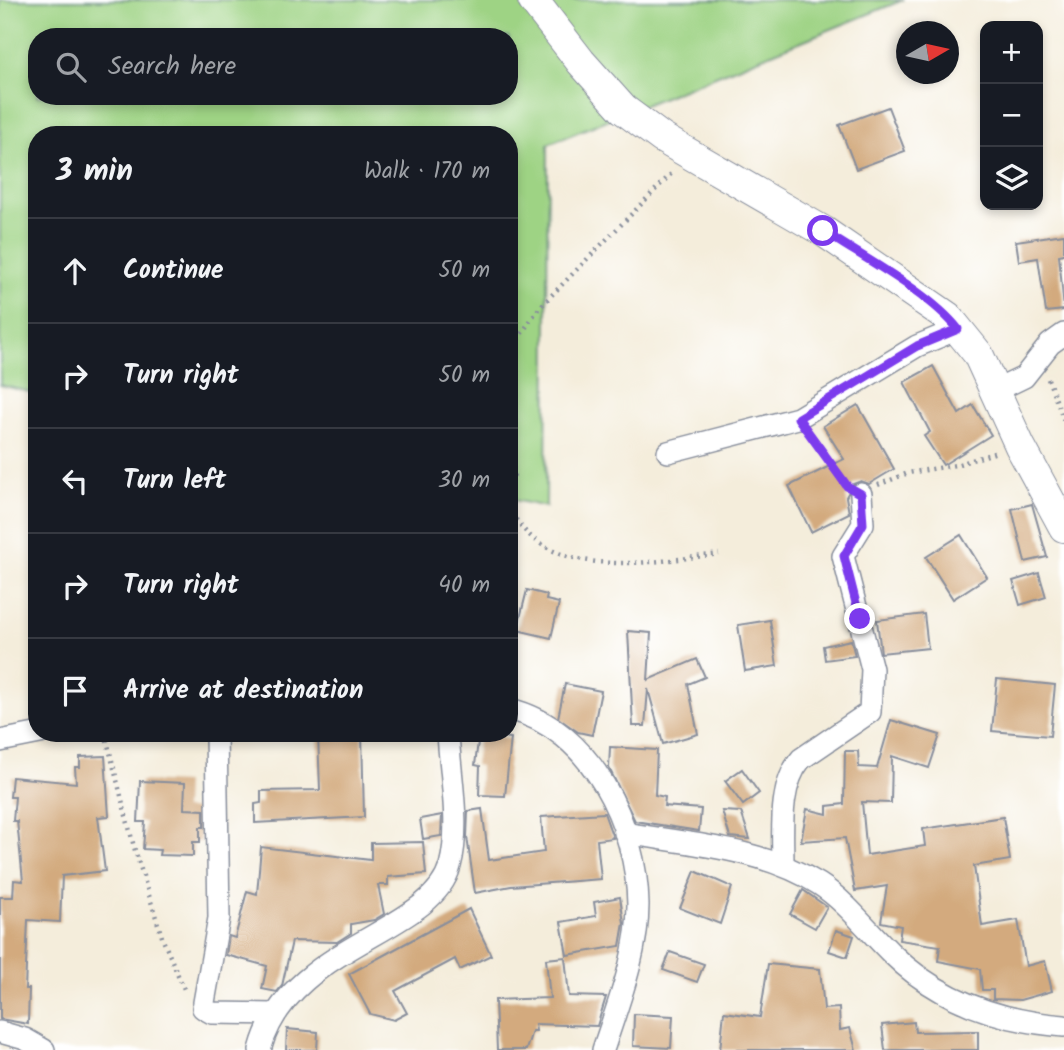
<!DOCTYPE html>
<meta charset="utf-8">
<style>
body{margin:0;font-family:Kalam,sans-serif;background:#20242c;color:#f1f3f6}
.controls{position:absolute;right:21px;top:21px;display:grid;overflow:hidden;border-radius:14px;box-shadow:0 4px 10px #0003}
.controls button{width:63px;height:63px;display:grid;place-items:center;padding:0;border:0;border-bottom:2px solid #363941;background:#171b24;color:#f1f3f6;font:35px sans-serif}
.compass{position:absolute;left:896px;top:21px;width:63px;height:63px;border-radius:50%;background:#171b24;box-shadow:0 4px 10px #0003;rotate:81deg}
.stop{position:absolute;width:21px;height:21px;margin:-16px;border:5px solid #7c3aed;border-radius:50%;background:#fff}
.stop.end{background:#7c3aed;border-color:#fff;box-shadow:0 2px 7px #0008}
.list{margin:0;padding:0;list-style:none}
h2{display:flex;justify-content:space-between;align-items:center;height:91px;margin:0;padding:0 28px;font-size:30px}
h2 small{font-size:23px;font-weight:400;color:#9ea1a6}
.list li{display:grid;grid-template-columns:46px 1fr auto;gap:21px;align-items:center;box-sizing:border-box;height:105px;padding:0 28px;border-top:2px solid #363941}
.list b{display:block;font-size:26px;white-space:nowrap}
.list em{font-size:23px;font-style:normal;color:#9ea1a6}
.icon{flex:none;width:38px;height:38px;fill:none;stroke:currentColor;stroke-width:2;stroke-linecap:round;stroke-linejoin:round}
.map{position:relative;flex:none;width:1064px;height:1050px;overflow:hidden}
.search{position:absolute;background:#171b24;box-shadow:0 4px 10px #0003;left:28px;top:28px;width:490px;height:77px;display:flex;align-items:center;gap:18px;box-sizing:border-box;padding:0 24px;border-radius:28px;color:#9ea1a6;font-size:26px}
.panel{position:absolute;background:#171b24;box-shadow:0 4px 10px #0003;left:28px;top:126px;width:490px;height:616px;border-radius:28px}
.map>svg:first-child{display:block}
.green{fill:#9ed384;stroke:#5c8171;stroke-width:2;fill-rule:evenodd}
.building{fill:#d3aa7e}
.lines{fill:none;stroke-linecap:round;stroke-linejoin:round}
.minor-casing{stroke:#888e9c;stroke-width:24}
.secondary-casing{stroke:#888e9c;stroke-width:32}
.path{stroke:#888e9c;stroke-width:4.5;stroke-dasharray:2 5;stroke-linecap:butt}
.minor{stroke:#fff;stroke-width:21}
.secondary{stroke:#fff;stroke-width:30}
.route{stroke:#7c3aed;stroke-width:9}
</style>
<div class="map">
<svg width="1064" height="1050" viewBox="0 0 1064 1050">
<rect width="100%" height="100%" fill="#fff"/>
<filter id="ink" filterUnits="userSpaceOnUse"><feTurbulence type="fractalNoise" baseFrequency=".0143" numOctaves="2"/><feDisplacementMap in="SourceGraphic" scale="14" xChannelSelector="R" yChannelSelector="G"/><feConvolveMatrix kernelMatrix="1 2 1 2 8 2 1 2 1" color-interpolation-filters="sRGB"/></filter>
<filter id="wash" filterUnits="userSpaceOnUse"><feTurbulence type="fractalNoise" baseFrequency=".00686" numOctaves="4" result="noise"/><feDisplacementMap in="SourceGraphic" scale="28" xChannelSelector="R" yChannelSelector="G"/><feGaussianBlur stdDeviation="1.57" result="paint"/><feColorMatrix in="noise" values="0 0 0 0 0 0 0 0 0 0 0 0 0 0 0 0 0 1.4 0 .05"/><feComposite in="paint" operator="in"/></filter>
<g filter="url(#wash)">
<rect width="100%" height="100%" fill="#f4eddb"/>
<path class="green" d="M0,0H903L548,144L546,507L509,499V135H37V394L0,385ZM37,37H509V96H37Z"/>
<g id="blocks">
<g class="building">
<path d="M888,107L905,151L856,169L839,125Z"/>
<path d="M1064,234V254L1059,255L1064,310L1046,312L1038,258L1019,261L1016,241Z"/>
<path d="M933,366L959,414L973,405L991,435L943,465L924,436L930,432L904,382Z"/>
<path d="M858,405L894,469L869,484L861,481L853,484L846,497L849,513L811,532L789,486L844,459L823,426Z"/>
<path d="M1032,504L1047,557L1025,562L1012,509Z"/>
<path d="M961,535L987,577L953,599L926,557Z"/>
<path d="M1039,573L1046,597L1020,605L1013,581Z"/>
<path d="M527,590L547,595L546,600L559,603L551,638L517,630Z"/>
<path d="M924,614L928,648L881,653L877,620Z"/>
<path d="M770,620L777,666L745,671L738,625Z"/>
<path d="M628,631L651,633L648,680L697,659L705,677L688,684L698,734L663,744L648,689L645,726H633Z"/>
<path d="M851,640L855,656L825,660L823,646Z"/>
<path d="M997,679L1055,685L1050,736L992,731Z"/>
<path d="M565,684L601,691L592,735L578,732L558,718Z"/>
<path d="M891,720L940,735L929,768L892,756L891,803L862,802L867,855L925,846L923,829L1003,817L1010,860L974,866L982,926L1018,920L1026,966L1045,961L1052,991L1020,1000L993,999V990H982L980,969L938,961L940,946L899,940L901,926L881,922L887,886L855,891L845,838L801,841L807,809L827,814V806L844,804L845,751H858L859,767L877,768Z"/>
<path d="M318,733H362L364,817L255,823V804L261,803V791L320,790Z"/>
<path d="M479,734L511,738L505,796L479,795L480,766L475,765Z"/>
<path d="M610,747L657,750L655,795L665,797L664,806L701,809L699,831L635,821L609,768Z"/>
<path d="M105,756L109,816L98,817L105,871L62,876L60,922L28,920L25,989H29L28,1024L0,1019V897H13L14,880L23,881L17,821H13L15,797H10L12,777L76,783L75,767H80V757Z"/>
<path d="M742,769L759,793L743,805L725,781Z"/>
<path d="M140,781L185,783L184,809L204,810V827H200V842H193V856L159,855L160,850L143,849L145,822H138Z"/>
<path d="M482,809L489,860L544,852L541,817L604,813L613,838L597,840L601,879L511,886L475,893L467,837L468,811Z"/>
<path d="M722,811L741,812L750,839L730,837Z"/>
<path d="M442,815L441,836L423,839L420,819Z"/>
<path d="M423,842L426,874L388,877V885H378L384,914L374,920L351,924V933L337,942L292,941L282,986L277,992L262,989L267,966L226,955L229,936L235,938L247,891L257,894L261,847L371,860V843Z"/>
<path d="M695,871L732,887L720,924L680,908Z"/>
<path d="M803,890L827,907L815,928L790,914Z"/>
<path d="M620,897L624,923L620,946L567,955L561,922L596,916L594,902Z"/>
<path d="M469,909L491,955L460,970L455,959L395,991L407,1013L394,1020L370,1014L349,974Z"/>
<path d="M836,930L854,936L847,957L829,951Z"/>
<path d="M670,952L704,964L697,982L663,970Z"/>
<path d="M565,957L569,996L606,997L597,1026L535,1024L536,1031H532L526,1050H497L495,1000L550,998L546,959Z"/>
<path d="M768,964L820,969L824,1009L839,1008L840,1030L850,1028L856,1050H720L724,1012L760,1017Z"/>
<path d="M634,1014L673,1016L671,1048L633,1046Z"/>
<path d="M914,1022L915,1032L978,1031V1050H885L882,1025Z"/>
<path d="M287,1029L318,1032L317,1050H286Z"/>
</g>
</g>
</g>
<g filter="url(#ink)">
<use href="#blocks" fill-opacity="0" stroke="#888e9c" stroke-width="2"/>
<g class="lines">
<defs>
<g id="minor">
<path d="M995,391L1024,377L1050,344L1064,334"/>
<path d="M668,452L798,418L917,346L958,329"/>
<path d="M509,709C592,729 637,826 638,905C638,954 618,1004 603,1050"/>
<path d="M216,733L219,918L203,1008L212,1013L274,1014"/>
<path d="M0,741L40,733"/>
<path d="M625,833C690,844 762,848 819,884C847,902 868,931 892,954C939,1000 999,1021 1064,1026"/>
<path d="M783,865C783,832 778,786 801,759L870,712L872,669L843,556L863,524L861,494"/>
<path d="M0,1032L25,1039L44,1050"/>
<path d="M260,1050C288,944 432,934 450,866C461,825 450,775 448,733"/>
</g>
<path id="secondary" d="M533,0L581,62L623,109L662,138L823,231L948,317L978,354L1020,446L1064,527"/>
</defs>
<use href="#minor" class="minor-casing"/>
<use href="#secondary" class="secondary-casing"/>
<g class="path">
<path d="M509,366L518,339L539,308L672,173"/>
<path d="M1048,379L1064,421"/>
<path d="M509,433L514,477L509,489"/>
<path d="M809,433L844,483"/>
<path d="M878,485L908,473L956,465L997,452"/>
<path d="M509,507C545,584 652,562 719,554"/>
<path d="M105,733L134,847L163,940L184,989"/>
</g>
<use href="#minor" class="minor"/>
<use href="#secondary" class="secondary"/>
</g>
</g>
<g class="lines" filter="url(#ink)">
<path class="route" d="M823,231C862,257 930,293 958,329L917,346L798,418L847,486L861,494L863,524L844,556L860,619"/>
</g>
</svg>
<div class="controls">
<button>+</button>
<button>−</button>
<button><svg class="icon" aria-label="layers" viewBox="0 0 24 24"><path d="M12 4l9 5-9 5-9-5zM3 14l9 5 9-5"/></svg></button>
</div>
<svg class="compass" viewBox="-18 -18 36 36"><path d="M0-13l5 13h-10z" fill="#e53935"/><path d="M0 13l5-13h-10z" fill="#9ea1a6"/></svg>
<div class="stop" style="left:823px;top:231px"></div>
<div class="stop end" style="left:860px;top:619px"></div>
<div class="search"><svg class="icon" aria-label="search" viewBox="0 0 24 24"><circle cx="10" cy="10" r="6"/><path d="M15 15l6 6"/></svg>Search here</div>
<section class="panel">
<h2>3 min<small>Walk · 170 m</small></h2>
<ul class="list">
<li><svg class="icon" aria-label="ahead" viewBox="0 0 24 24"><path d="M12 20V5M6 11l6-6 6 6"/></svg><div><b>Continue</b></div><em>50 m</em></li>
<li><svg class="icon" aria-label="right" viewBox="0 0 24 24"><path d="M7 20v-9h11M14 6l5 5-5 5"/></svg><div><b>Turn right</b></div><em>50 m</em></li>
<li><svg class="icon" aria-label="left" viewBox="0 0 24 24"><path d="M17 20v-9H6M10 6l-5 5 5 5"/></svg><div><b>Turn left</b></div><em>30 m</em></li>
<li><svg class="icon" aria-label="right" viewBox="0 0 24 24"><path d="M7 20v-9h11M14 6l5 5-5 5"/></svg><div><b>Turn right</b></div><em>40 m</em></li>
<li><svg class="icon" aria-label="arrive" viewBox="0 0 24 24"><path d="M6 21V4h12l-3 4 3 4H6"/></svg><div><b>Arrive at destination</b></div></li>
</ul>
</section>
</div>
